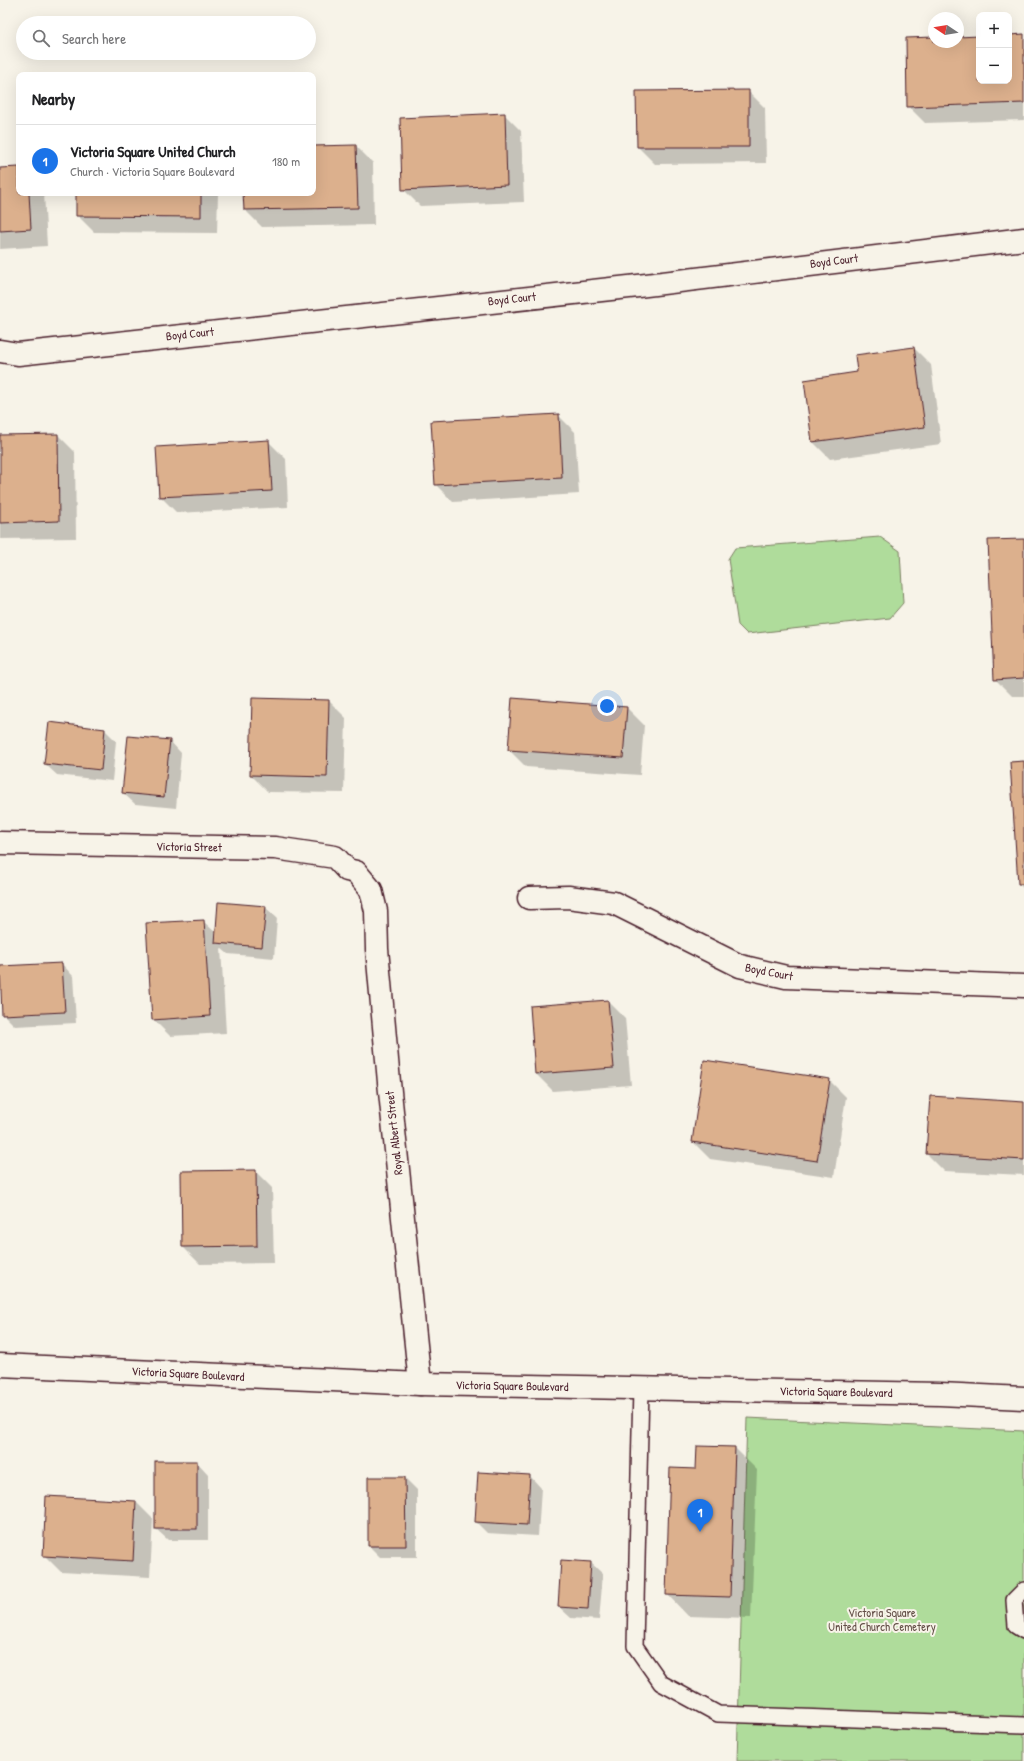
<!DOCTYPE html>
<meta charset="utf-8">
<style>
body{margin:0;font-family:"Patrick Hand",sans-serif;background:#f2f2f2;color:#202124}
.controls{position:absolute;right:12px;top:12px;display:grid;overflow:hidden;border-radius:8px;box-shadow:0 4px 16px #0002}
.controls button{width:36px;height:36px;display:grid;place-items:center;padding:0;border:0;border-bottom:1px solid #e0e0e0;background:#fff;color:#202124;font:20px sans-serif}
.compass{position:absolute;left:928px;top:12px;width:36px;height:36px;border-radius:50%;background:#fff;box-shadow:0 4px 16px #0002;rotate:282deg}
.you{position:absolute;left:607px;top:706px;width:14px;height:14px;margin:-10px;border:3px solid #fff;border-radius:50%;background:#1a73e8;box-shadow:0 0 0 6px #1a73e833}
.badge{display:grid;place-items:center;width:26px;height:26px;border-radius:50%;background:#1a73e8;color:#fff;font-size:13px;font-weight:700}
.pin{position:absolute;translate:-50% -33px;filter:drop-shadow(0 1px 2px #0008)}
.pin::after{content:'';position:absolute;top:21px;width:14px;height:12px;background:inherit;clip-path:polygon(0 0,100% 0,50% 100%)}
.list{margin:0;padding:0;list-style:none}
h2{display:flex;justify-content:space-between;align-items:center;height:52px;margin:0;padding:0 16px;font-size:17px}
h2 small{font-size:13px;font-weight:400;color:#757577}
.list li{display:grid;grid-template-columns:26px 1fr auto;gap:12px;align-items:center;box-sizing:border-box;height:72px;padding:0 16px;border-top:1px solid #e0e0e0}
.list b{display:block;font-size:15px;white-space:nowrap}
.list p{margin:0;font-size:13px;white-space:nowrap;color:#757577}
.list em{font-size:13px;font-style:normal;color:#757577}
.icon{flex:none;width:22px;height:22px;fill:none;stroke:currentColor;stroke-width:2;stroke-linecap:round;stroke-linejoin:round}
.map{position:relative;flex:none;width:1024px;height:1761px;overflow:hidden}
.search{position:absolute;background:#fff;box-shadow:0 4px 16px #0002;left:16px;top:16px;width:300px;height:44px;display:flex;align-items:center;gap:10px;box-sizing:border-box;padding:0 14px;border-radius:22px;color:#757577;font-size:15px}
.panel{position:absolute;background:#fff;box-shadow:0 4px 16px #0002;left:16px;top:72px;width:300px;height:124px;border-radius:8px}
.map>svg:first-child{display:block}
.green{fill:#afdc9b;stroke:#7c7e63}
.shadow{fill:#0003}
.building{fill:#dcb08d;stroke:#4a1f2b}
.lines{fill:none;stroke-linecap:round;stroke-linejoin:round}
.service-casing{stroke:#4a1f2b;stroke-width:18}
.minor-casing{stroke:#4a1f2b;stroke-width:25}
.tertiary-casing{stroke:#4a1f2b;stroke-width:25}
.service{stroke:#f7f3e8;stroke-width:15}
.minor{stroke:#f7f3e8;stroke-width:22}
.tertiary{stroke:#f7f3e8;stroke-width:22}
.labels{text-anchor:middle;stroke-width:4;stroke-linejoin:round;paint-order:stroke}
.street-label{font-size:12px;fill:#4a1f2b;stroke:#f7f3e8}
.park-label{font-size:12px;fill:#634e47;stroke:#f7f3e8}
</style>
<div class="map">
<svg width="1024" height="1761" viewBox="0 0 1024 1761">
<rect width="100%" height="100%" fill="#f7f3e8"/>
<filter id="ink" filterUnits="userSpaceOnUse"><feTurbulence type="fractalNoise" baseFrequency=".025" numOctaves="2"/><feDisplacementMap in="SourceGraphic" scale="8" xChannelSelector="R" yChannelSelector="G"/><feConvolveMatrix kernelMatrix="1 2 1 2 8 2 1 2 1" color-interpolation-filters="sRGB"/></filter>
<g filter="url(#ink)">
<g class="green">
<path d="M880,537L900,551L903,603L890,618L747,634L738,625L728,559L735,548Z"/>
<path d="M747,1418L1024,1431V1761H737Z"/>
</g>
<g class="shadow">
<path d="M1024,35V120L925,123L908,106L934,38V42H958V38L979,37V81H1009V36Z"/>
<path d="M748,91L765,108L766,163L655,164L638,147Z"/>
<path d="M504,114L521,131L524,202L420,206L403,189Z"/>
<path d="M356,146L373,163L374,225L262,227L245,210L244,193H313V147Z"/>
<path d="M19,168V193H44L47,246L0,249V169Z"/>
<path d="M77,193H218L217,233L94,232L77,215Z"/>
<path d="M914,348L931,365L941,444L830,459L813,442L805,381L858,373Z"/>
<path d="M558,415L575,432L579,494L453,502L436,485Z"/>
<path d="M58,435L75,452L76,538L0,539V436Z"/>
<path d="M269,442L286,459L288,507L177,513L160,496Z"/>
<path d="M1024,540V696H1012L995,679Z"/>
<path d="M329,701L346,718L344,793L268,792L251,775Z"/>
<path d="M627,708L644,725L640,775L526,767L509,750Z"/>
<path d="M105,730L116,741L112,781L57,775L45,764Z"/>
<path d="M170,741L181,753L176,808L135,804L123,793Z"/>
<path d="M1024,762V889L1019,884Z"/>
<path d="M265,907L277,918L274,958L228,954L221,948L226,1033L170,1036L153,1019L203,921L217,934Z"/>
<path d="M62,964L73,976L76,1023L15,1026L3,1014Z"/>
<path d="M608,1001L625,1018L631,1085L553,1091L536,1074Z"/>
<path d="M829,1080L846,1097L834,1177L710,1159L693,1142Z"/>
<path d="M1024,1103V1175L944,1171L927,1154Z"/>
<path d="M255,1171L272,1188L274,1263L200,1264L183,1247Z"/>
<path d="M698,1447L735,1448L757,1470L751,1618L688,1616L667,1594L697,1470Z"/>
<path d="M197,1462L208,1474V1540H168L156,1529Z"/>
<path d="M530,1476L541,1488L538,1536L487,1533L476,1522Z"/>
<path d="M405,1478L417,1490V1557H380L369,1546Z"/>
<path d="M136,1502L153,1519L150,1577L61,1572L44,1555Z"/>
<path d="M562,1561L591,1563L603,1574L599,1620L571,1618L559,1607Z"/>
</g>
<g class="building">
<path d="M1024,34V103L907,107L906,38L934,37V42H958V37L979,36V81H1009V35Z"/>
<path d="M749,90V147H637L636,91Z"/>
<path d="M505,113L507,185L402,190L400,118Z"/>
<path d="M356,145L358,208L244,210L243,193H313V146Z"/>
<path d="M19,167V193H29L31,229L0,231V168Z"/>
<path d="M76,193H201V217L76,216Z"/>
<path d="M914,347L925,427L812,442L804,380L857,372L855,355Z"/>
<path d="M559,414L562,478L435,485L431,421Z"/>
<path d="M58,434L59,521L0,523V435Z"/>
<path d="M269,440L272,491L159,497L156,447Z"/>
<path d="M1024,539V678L994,680L988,540Z"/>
<path d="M252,698L329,700L327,777L250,775Z"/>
<path d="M512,698L627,707L623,758L508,750Z"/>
<path d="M49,722L105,729L101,770L44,764Z"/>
<path d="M128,736L170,740L164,797L122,793Z"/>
<path d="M1024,761V884H1018L1010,762Z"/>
<path d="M218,902L266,906L262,947L215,943Z"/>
<path d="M204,920L210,1016L152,1020L146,923Z"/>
<path d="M62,963L65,1012L2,1015L0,966Z"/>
<path d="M608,1000L614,1068L535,1074L530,1006Z"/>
<path d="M704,1060L830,1079L817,1161L692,1142Z"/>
<path d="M930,1096L1024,1102V1160L926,1154Z"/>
<path d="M256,1170L257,1246L182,1247L181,1171Z"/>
<path d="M697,1446L735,1447L730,1597L666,1595L670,1468L696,1469Z"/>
<rect x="155" y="1461" width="42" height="68"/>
<path d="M478,1472L530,1475L527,1525L475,1522Z"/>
<path d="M368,1477H405L406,1546H368Z"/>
<path d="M46,1496L136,1501L133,1561L43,1556Z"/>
<path d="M561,1560L591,1562L588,1609L558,1607Z"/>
</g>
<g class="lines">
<defs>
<g id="service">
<path d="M641,1388L635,1646L661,1683L718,1714L1024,1725"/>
<path d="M1024,1590L1014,1600L1016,1626L1024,1631"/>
</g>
<g id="minor">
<path d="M0,351L18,354L638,286L1024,239"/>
<path d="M0,843L275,848L335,857L347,870L356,872L371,890L376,911L377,949L389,1082L420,1384"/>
<path d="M529,898L568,897L614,903L740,966L786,977L1024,986"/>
</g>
<path id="tertiary" d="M0,1365L420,1384L940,1394L1024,1398"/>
</defs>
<use href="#service" class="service-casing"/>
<use href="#minor" class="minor-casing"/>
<use href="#tertiary" class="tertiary-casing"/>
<use href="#service" class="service"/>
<use href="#minor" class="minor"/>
<use href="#tertiary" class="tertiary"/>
</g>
</g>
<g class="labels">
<g class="street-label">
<text transform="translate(834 261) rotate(-7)" y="4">Boyd Court</text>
<text transform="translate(512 299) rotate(-6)" y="4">Boyd Court</text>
<text transform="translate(190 334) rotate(-6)" y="4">Boyd Court</text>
<text transform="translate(189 847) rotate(1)" y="4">Victoria Street</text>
<text transform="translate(769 972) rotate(11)" y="4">Boyd Court</text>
<text transform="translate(394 1133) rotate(-96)" y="4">Royal Albert Street</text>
<text transform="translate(188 1374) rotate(3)" y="4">Victoria Square Boulevard</text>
<text transform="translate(512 1386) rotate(1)" y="4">Victoria Square Boulevard</text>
<text transform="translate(836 1392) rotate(1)" y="4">Victoria Square Boulevard</text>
</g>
<g class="park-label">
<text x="882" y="1617">Victoria Square<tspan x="882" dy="14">United Church Cemetery</tspan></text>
</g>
</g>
</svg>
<div class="controls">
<button>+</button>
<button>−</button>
</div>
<svg class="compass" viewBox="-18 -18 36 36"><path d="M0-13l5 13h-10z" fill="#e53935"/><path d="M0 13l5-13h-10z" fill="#757577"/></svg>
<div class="you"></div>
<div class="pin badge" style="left:700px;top:1532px">1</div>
<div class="search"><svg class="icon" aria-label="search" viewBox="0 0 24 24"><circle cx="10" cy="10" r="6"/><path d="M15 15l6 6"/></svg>Search here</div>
<section class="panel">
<h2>Nearby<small></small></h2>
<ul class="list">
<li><span class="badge">1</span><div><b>Victoria Square United Church</b><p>Church · Victoria Square Boulevard</p></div><em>180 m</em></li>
</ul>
</section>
</div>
